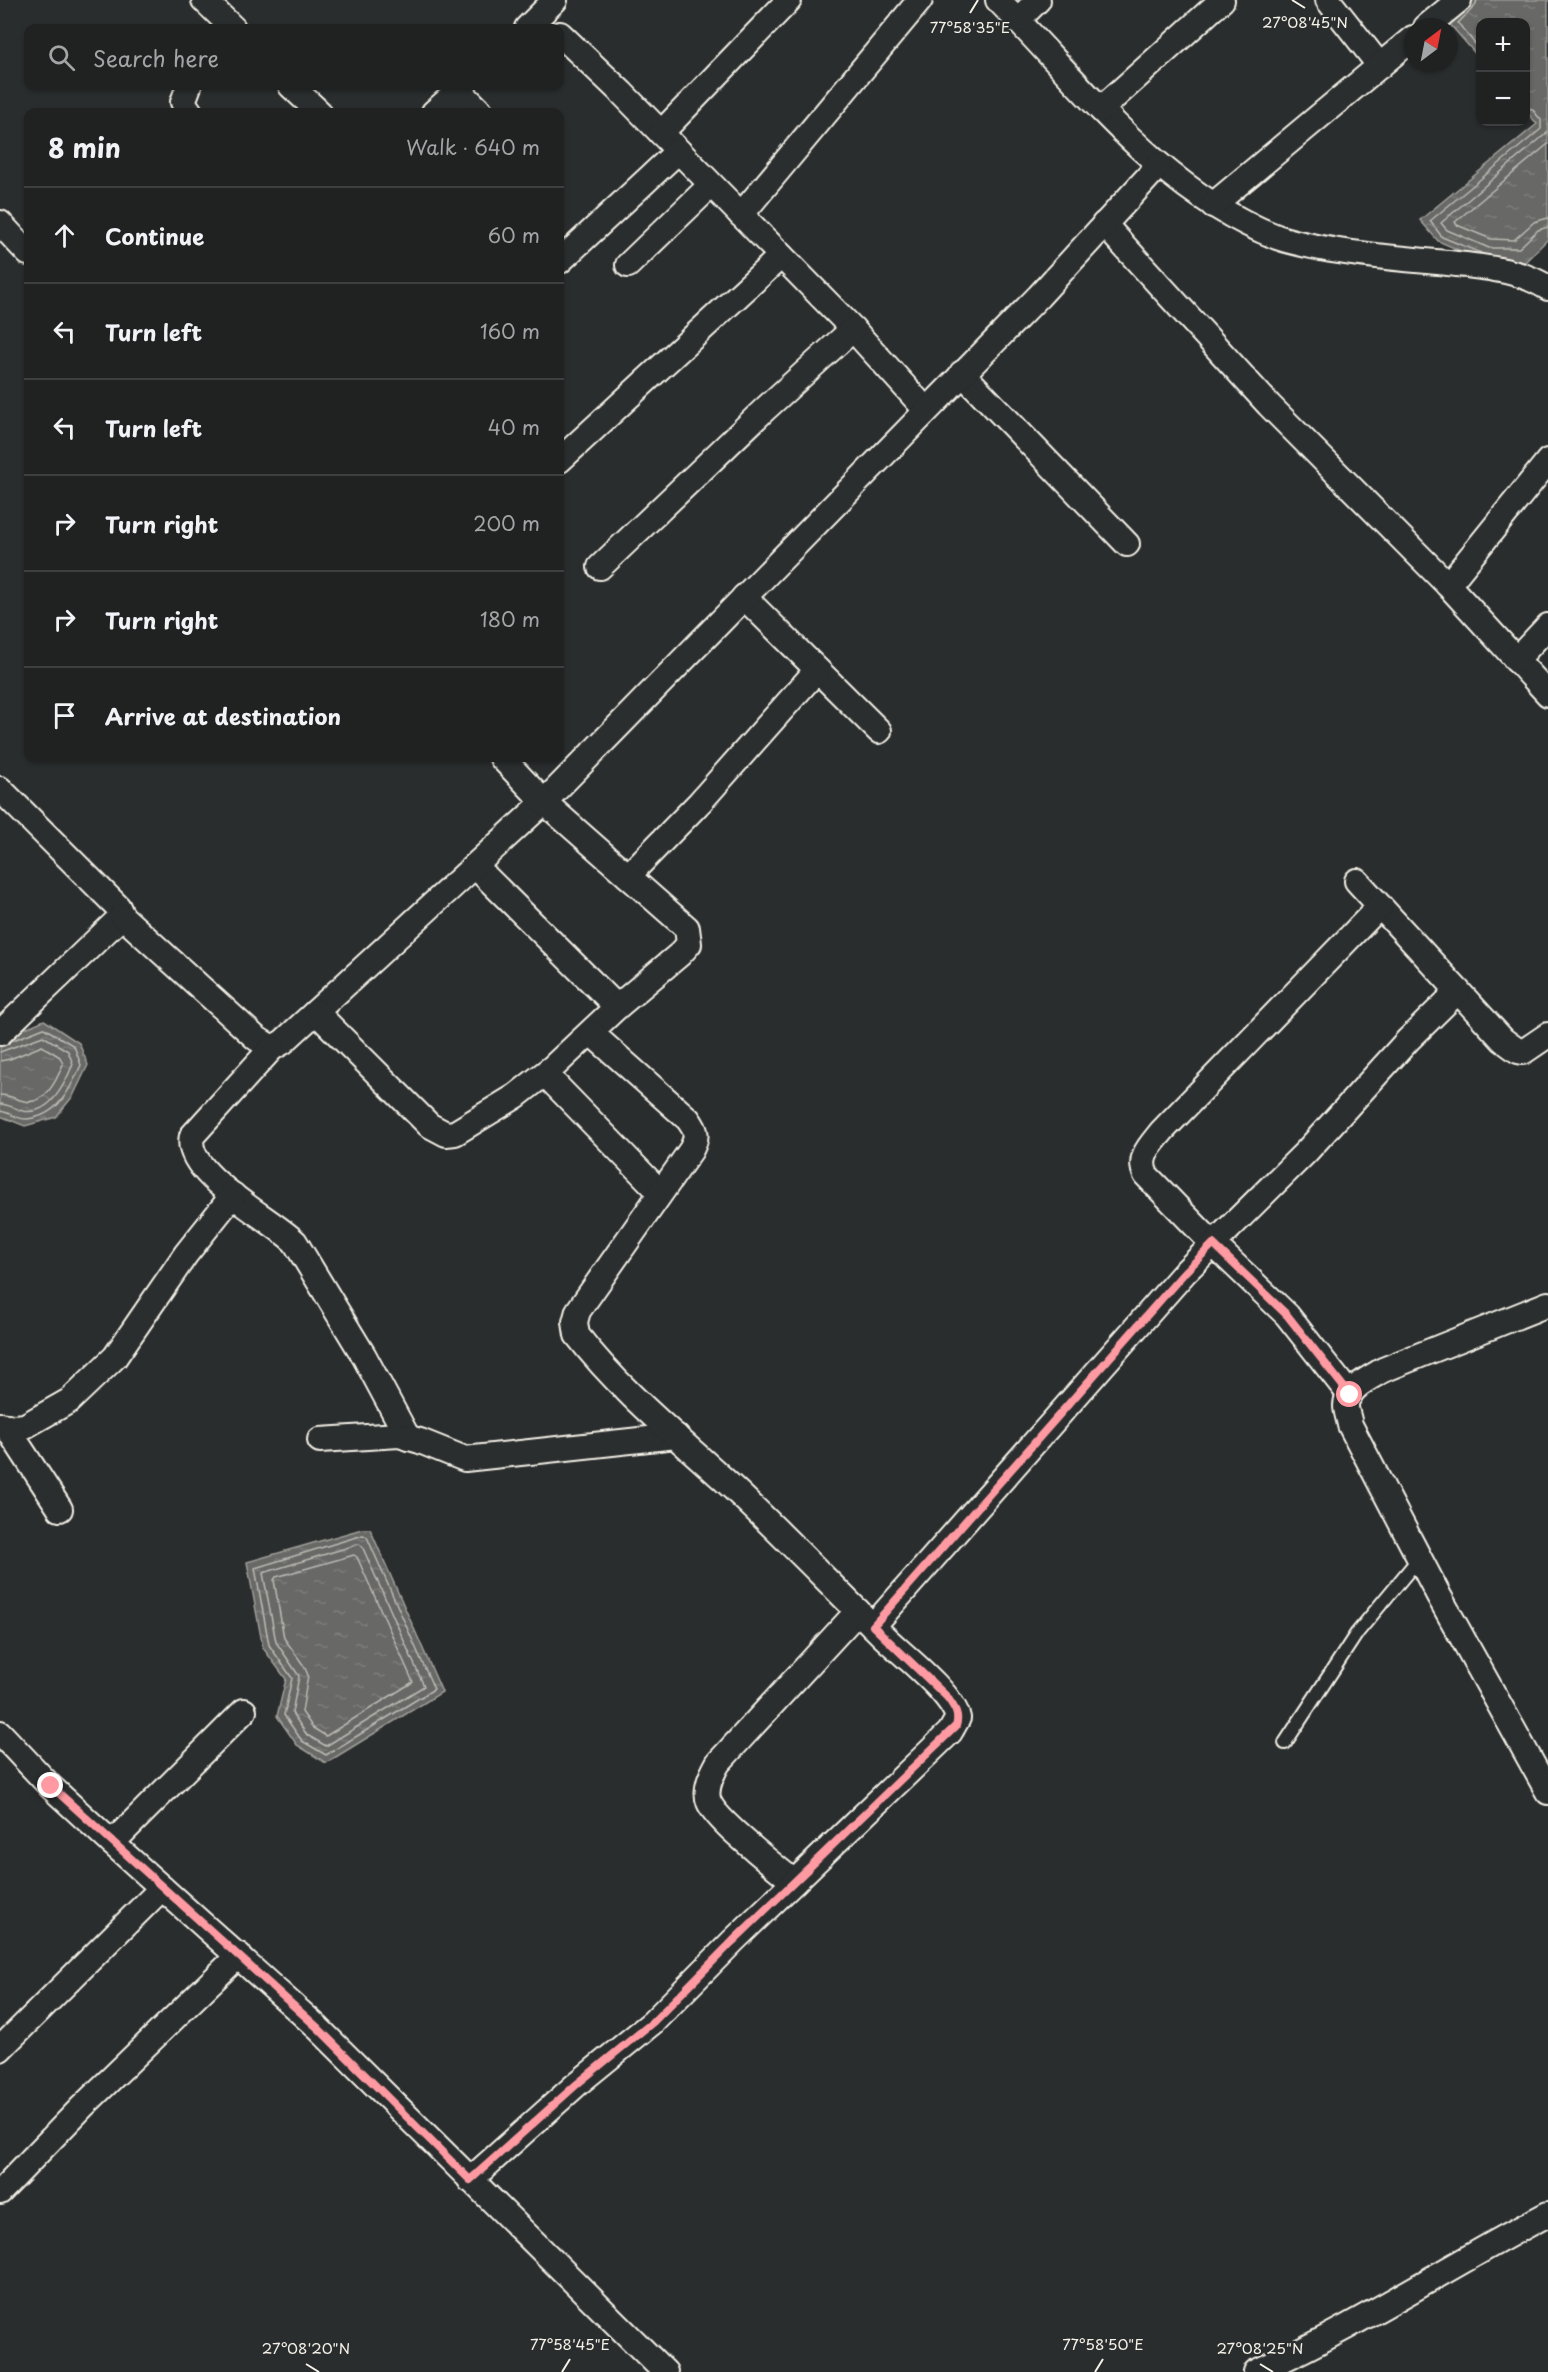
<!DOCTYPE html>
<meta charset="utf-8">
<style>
body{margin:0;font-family:"Playpen Sans",sans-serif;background:#282a2a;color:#f1f3f6}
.controls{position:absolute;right:18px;top:18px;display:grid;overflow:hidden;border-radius:12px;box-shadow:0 2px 4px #0004}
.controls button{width:54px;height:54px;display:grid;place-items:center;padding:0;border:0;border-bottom:2px solid #3d3f40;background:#202222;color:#f1f3f6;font:30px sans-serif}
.compass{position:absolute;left:1404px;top:18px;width:54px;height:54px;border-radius:50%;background:#202222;box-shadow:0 2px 4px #0004;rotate:32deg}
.stop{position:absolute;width:18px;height:18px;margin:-14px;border:4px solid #ff9aa2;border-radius:50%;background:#fff}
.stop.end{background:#ff9aa2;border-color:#fff;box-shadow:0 2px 6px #0008}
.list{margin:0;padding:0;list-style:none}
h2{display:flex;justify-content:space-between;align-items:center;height:78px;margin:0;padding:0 24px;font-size:26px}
h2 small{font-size:20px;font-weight:400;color:#a2a4a5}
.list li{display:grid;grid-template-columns:39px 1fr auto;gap:18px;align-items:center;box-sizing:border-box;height:96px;padding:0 24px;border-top:2px solid #3d3f40}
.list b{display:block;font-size:22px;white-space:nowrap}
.list em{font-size:20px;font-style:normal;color:#a2a4a5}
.icon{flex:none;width:33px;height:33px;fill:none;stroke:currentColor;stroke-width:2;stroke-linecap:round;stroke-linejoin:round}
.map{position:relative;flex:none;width:1548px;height:2372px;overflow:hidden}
.search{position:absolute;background:#202222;box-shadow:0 2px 4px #0004;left:24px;top:24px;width:540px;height:66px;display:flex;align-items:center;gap:15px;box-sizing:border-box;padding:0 21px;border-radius:12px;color:#a2a4a5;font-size:22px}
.panel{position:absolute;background:#202222;box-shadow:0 2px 4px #0004;left:24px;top:108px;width:540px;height:654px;border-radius:12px}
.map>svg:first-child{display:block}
.water{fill:url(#water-ripples);stroke:#9f9f9a;stroke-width:1.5}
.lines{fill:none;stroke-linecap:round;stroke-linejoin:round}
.shore{stroke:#bcbab4;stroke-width:1.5}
.lane-casing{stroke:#f4f1e8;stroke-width:16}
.street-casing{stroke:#f4f1e8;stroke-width:28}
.lane{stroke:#2a2d2e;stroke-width:12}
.street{stroke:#2a2d2e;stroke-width:24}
.route{stroke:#ff9aa2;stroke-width:8}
.ticks{fill:none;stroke:#f4f1e8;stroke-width:2}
.ticks-label{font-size:15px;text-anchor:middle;fill:#f4f1e8;stroke:#2a2d2e;stroke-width:4.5;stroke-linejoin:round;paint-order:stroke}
</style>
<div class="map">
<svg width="1548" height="2372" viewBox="0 0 1548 2372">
<defs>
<pattern id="water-ripples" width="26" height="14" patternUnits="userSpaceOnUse" patternTransform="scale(1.5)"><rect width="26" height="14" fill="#676866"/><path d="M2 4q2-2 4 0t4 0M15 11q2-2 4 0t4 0" fill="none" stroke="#7d7e7c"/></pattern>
</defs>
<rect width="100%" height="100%" fill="#2a2d2e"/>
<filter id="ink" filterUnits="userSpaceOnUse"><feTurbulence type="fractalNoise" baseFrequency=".0167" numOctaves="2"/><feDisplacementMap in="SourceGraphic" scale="12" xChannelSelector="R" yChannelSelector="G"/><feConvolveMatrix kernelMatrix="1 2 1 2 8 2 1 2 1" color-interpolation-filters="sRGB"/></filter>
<g filter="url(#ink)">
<g class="water">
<path d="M1473,0H1548V239L1525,262H1486L1438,241L1420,220L1537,124L1526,111V22H1480V59L1448,22Z"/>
<path d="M44,1020L79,1043L88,1065L73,1096L56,1117L25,1126L0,1116V1039Z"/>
<path d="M362,1529H370L442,1692L326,1763L297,1745L277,1716L286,1679L263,1648L247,1562Z"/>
</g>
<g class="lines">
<g class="shore">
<path d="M1477,0L1475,6L1458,23L1480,50"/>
<path d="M1548,132L1441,223L1447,230L1489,248H1519L1538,230L1548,227"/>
<path d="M1548,144L1455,222L1457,225L1491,239L1514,240L1534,222L1548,218"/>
<path d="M1481,253L1442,237L1430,221L1541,129V120L1532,109L1526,107"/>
<path d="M0,1052L43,1036L68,1051L73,1064C65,1084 50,1116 23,1111C15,1109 8,1104 0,1104"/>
<path d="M0,1061L10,1059L42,1046L60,1057L63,1064C57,1080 45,1106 24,1101C15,1099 9,1095 0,1095"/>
<path d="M0,1111C9,1112 19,1120 27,1119C58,1116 70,1090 81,1065L74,1046L44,1028L11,1041"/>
<path d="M363,1535L367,1537L434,1689L326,1755L302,1741L284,1715L292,1678L269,1645L255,1568Z"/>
<path d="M359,1544L362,1546L424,1686L326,1746L307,1735L292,1713L299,1676L276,1642L263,1573Z"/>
<path d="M354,1555L357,1557L413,1682L326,1736L313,1728L302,1712L308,1675L304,1666L284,1638L274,1580L276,1577Z"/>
</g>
<defs>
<path id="lane" d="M1285,1743L1357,1633L1420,1557"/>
<g id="street">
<path d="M204,0L233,28"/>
<path d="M998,0C1083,86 1160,192 1277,237C1291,242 1307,245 1321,248C1362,256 1406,259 1448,263C1482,267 1519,269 1548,288"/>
<path d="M1328,0L1380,66"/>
<path d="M1018,20L1038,0"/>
<path d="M1426,27L1459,0"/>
<path d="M527,28L555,0"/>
<path d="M560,34L622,93L853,329L926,410"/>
<path d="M189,86L183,102L190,112"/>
<path d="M291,86L319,112"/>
<path d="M459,90L481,112"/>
<path d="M1101,109L1222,0"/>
<path d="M434,112L464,86"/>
<path d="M661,133L789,0"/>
<path d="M1213,205L1413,38"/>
<path d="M741,215L920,0"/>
<path d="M0,223L28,253"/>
<path d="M1104,224L1269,405L1448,585L1548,694"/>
<path d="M560,261L678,151"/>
<path d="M628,265L711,185"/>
<path d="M962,373L1127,544"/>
<path d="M560,460L781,256"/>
<path d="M600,567L765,409L853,329"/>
<path d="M1448,585L1548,461"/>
<path d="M744,597L879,731"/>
<path d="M1516,660L1548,626"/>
<path d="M0,789L118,907L122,916L0,1033"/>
<path d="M475,866L617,1007"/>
<path d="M628,876L700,802L817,670"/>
<path d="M1357,881L1503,1040L1518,1051L1523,1052L1548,1035"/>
<path d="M122,916L256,1038L272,1048L283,1042L544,802L1039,296L1159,165"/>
<path d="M316,1012L429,1125L446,1134L455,1133L516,1096L553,1067L617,1007L680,954L689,944L687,928L544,802L502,758"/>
<path d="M272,1048L192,1136C182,1173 272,1219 295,1242L364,1356L408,1438"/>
<path d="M545,1074L660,1192"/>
<path d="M1548,1304L1383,1370C1370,1378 1346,1388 1346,1406C1346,1411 1349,1419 1350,1425L1439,1596L1548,1792"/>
<path d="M1350,1395L1287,1315L1213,1244L1146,1175C1137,1157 1151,1145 1162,1131L1380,906"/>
<path d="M0,1425L14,1427L25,1426L69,1401L115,1357L186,1254L233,1195"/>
<path d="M6,1426L60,1509"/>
<path d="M320,1440L399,1435L420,1441L465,1459L676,1436"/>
<path d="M873,1626L1185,1272L1306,1152L1408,1040L1458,991"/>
<path d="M0,1733L51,1787L112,1843L318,2028L665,2372"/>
<path d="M112,1843L244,1711"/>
<path d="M794,1882C775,1866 717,1822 709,1802C704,1789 712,1774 718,1763L858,1611"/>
<path d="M0,2049L162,1888"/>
<path d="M470,2180L577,2084L653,2022L733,1941L950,1732L958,1718C952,1693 903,1655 882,1635C832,1586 784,1536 733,1488C680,1439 621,1392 577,1335L575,1322L578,1311L691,1150C698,1136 697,1131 688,1119L591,1033"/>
<path d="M0,2192L82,2107L239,1955"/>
<path d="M1256,2372C1357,2327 1450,2265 1548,2214"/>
</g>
</defs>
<use href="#lane" class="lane-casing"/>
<use href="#street" class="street-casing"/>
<use href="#lane" class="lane"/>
<use href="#street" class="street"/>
</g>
</g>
<g class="lines" filter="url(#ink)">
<path class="route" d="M51,1786L318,2028L470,2180L577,2084L653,2022L733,1941L956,1726C960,1714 954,1707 947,1697L873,1626L1185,1272L1213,1244L1287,1315L1350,1395"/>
</g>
<path class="ticks" d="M1292,0L1305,8M970,13L978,0M306,2364L319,2372M1260,2364L1273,2372M562,2372L570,2359M1095,2372L1103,2359"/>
<g class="ticks-label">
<text x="1305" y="28">27°08'45"N</text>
<text x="970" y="33">77°58'35"E</text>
<text x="570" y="2350">77°58'45"E</text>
<text x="1103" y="2350">77°58'50"E</text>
<text x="306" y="2354">27°08'20"N</text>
<text x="1260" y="2354">27°08'25"N</text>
</g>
</svg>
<div class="controls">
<button>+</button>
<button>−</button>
</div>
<svg class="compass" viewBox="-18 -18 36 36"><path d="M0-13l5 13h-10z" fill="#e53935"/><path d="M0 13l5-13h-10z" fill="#a2a4a5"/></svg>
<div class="stop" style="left:1350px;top:1395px"></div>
<div class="stop end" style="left:51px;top:1786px"></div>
<div class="search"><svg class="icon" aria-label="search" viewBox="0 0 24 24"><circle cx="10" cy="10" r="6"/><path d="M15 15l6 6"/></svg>Search here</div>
<section class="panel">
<h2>8 min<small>Walk · 640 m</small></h2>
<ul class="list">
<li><svg class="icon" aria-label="ahead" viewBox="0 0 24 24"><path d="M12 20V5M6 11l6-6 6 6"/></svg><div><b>Continue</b></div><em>60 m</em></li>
<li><svg class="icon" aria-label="left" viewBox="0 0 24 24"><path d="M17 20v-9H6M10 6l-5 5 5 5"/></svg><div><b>Turn left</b></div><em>160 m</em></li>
<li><svg class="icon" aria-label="left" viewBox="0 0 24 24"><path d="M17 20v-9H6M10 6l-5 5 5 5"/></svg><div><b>Turn left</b></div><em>40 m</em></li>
<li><svg class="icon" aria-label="right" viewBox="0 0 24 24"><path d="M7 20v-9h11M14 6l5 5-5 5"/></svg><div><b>Turn right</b></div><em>200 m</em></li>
<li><svg class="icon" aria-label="right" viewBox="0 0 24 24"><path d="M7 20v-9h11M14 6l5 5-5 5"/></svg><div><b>Turn right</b></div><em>180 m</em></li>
<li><svg class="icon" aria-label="arrive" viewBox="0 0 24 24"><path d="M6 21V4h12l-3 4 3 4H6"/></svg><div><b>Arrive at destination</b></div></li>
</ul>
</section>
</div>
